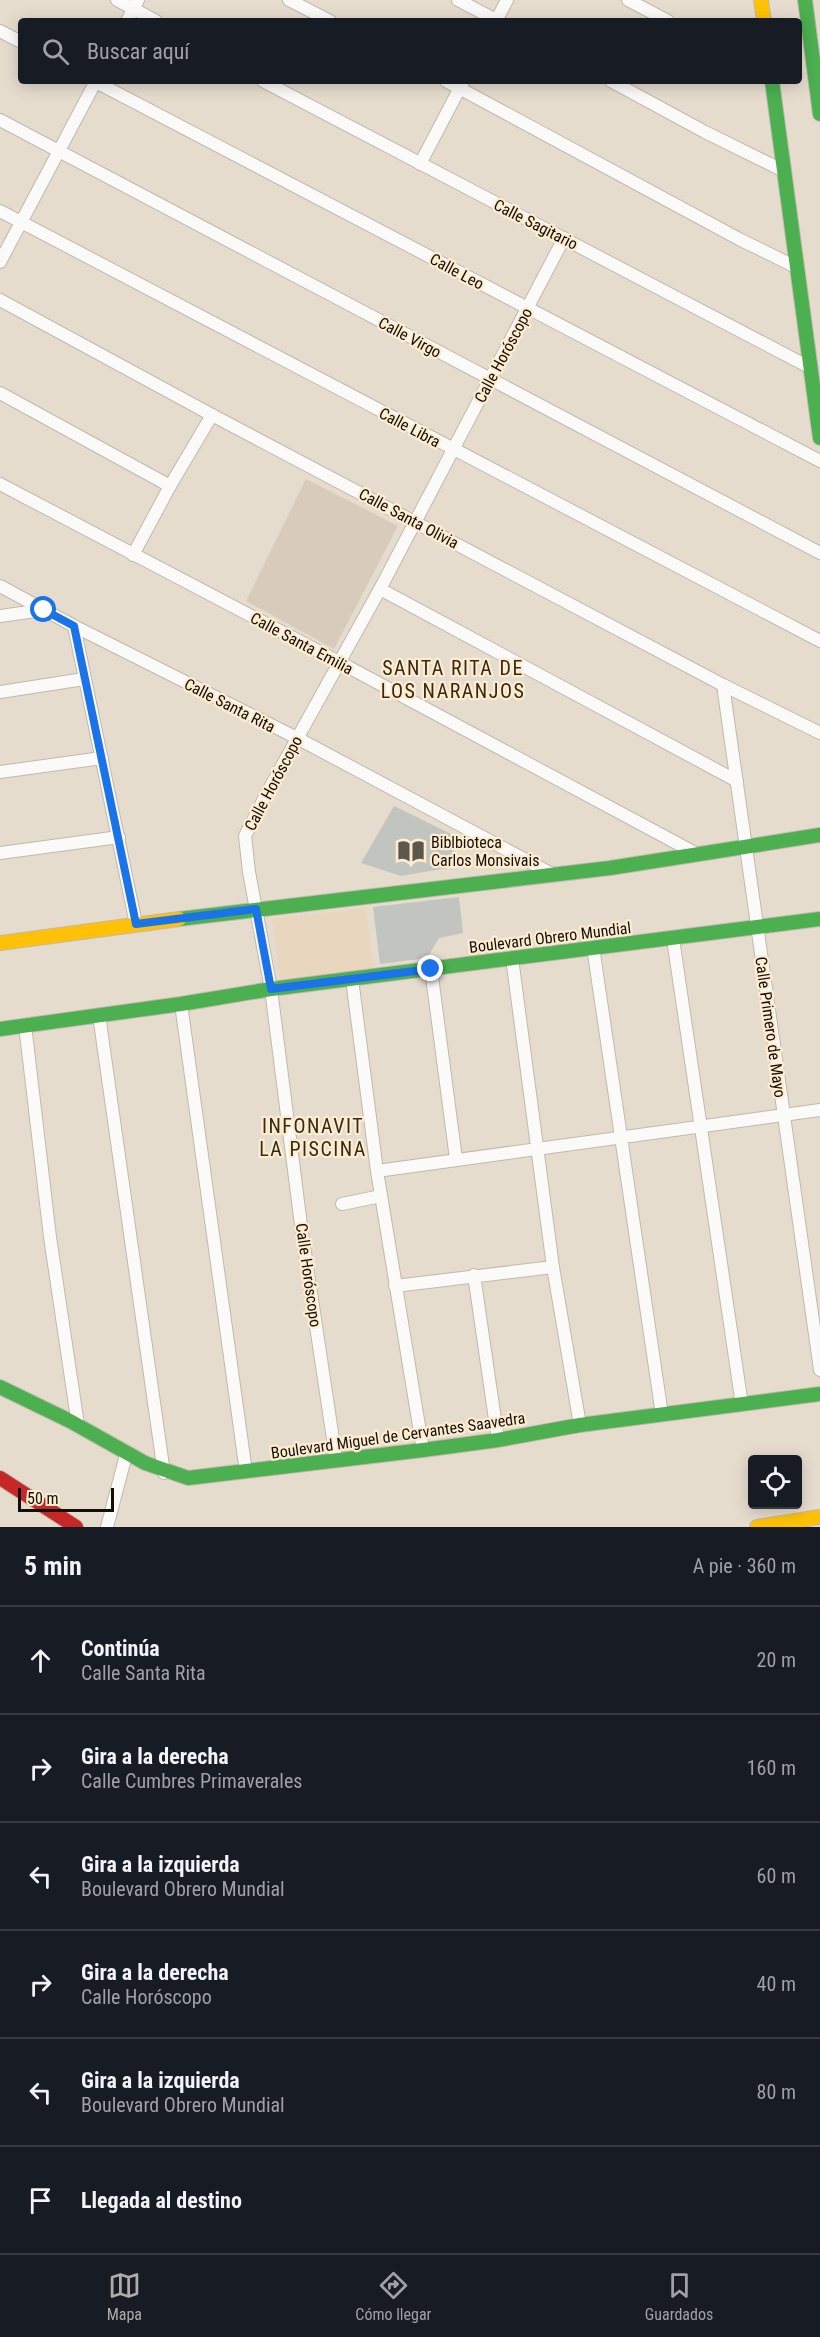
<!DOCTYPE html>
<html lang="es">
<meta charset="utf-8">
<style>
body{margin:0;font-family:"Roboto Condensed",sans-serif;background:#242831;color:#f1f3f6}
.controls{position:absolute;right:18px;bottom:18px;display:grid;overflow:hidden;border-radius:6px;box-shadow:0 3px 15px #0003}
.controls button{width:54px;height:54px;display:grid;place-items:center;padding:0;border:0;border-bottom:2px solid #363941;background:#171b24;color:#f1f3f6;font:30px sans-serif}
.scale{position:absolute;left:18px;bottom:15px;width:96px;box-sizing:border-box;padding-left:6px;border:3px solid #140f06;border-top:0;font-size:16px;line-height:21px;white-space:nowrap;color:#140f06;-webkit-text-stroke:4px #fdecd0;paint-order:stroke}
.stop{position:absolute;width:18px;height:18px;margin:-14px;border:4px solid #1a73e8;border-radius:50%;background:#fff}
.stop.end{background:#1a73e8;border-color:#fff;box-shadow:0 2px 6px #0008}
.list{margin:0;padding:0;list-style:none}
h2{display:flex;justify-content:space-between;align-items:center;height:78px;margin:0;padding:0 24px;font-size:26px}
h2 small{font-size:20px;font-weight:400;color:#9ea1a6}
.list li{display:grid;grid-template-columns:39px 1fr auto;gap:18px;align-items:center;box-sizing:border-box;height:108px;padding:0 24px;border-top:2px solid #363941}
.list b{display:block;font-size:22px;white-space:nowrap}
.list p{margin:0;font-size:20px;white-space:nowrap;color:#9ea1a6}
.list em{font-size:20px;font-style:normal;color:#9ea1a6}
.icon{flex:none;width:33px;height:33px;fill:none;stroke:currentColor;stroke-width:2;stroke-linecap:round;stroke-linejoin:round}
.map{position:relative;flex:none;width:820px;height:1527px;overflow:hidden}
.search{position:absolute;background:#171b24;box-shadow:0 3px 15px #0003;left:18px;right:18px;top:18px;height:66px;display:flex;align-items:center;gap:15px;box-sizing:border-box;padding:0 21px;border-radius:6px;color:#9ea1a6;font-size:22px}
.sheet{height:726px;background:#171b24}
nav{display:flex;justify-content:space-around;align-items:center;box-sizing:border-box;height:84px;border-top:2px solid #363941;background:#171b24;font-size:16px;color:#9ea1a6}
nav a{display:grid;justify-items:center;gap:3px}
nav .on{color:#afadaa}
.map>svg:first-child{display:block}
.built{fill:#e8d7be}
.green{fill:#d7ccbb}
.building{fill:#c1c4bf}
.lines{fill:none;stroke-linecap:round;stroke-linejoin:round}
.street-casing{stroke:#c1b9ae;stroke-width:14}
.fast-casing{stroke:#c1b9ae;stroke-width:16}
.slow-casing{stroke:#c1b9ae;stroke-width:16}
.jam-casing{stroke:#c1b9ae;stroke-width:16}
.street{stroke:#fbfaf8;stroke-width:12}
.fast{stroke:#4caf50;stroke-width:14}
.slow{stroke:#ffc107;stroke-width:14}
.jam{stroke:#c62828;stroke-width:14}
.route{stroke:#1a73e8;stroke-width:8}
.labels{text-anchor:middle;stroke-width:4.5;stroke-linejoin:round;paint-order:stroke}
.street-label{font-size:16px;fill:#140f06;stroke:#fdecd0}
.poi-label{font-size:16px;fill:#140f06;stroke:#fdecd0;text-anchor:start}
.quarter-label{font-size:20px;letter-spacing:1.5px;fill:#372a13;stroke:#fdecd0}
</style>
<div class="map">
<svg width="820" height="1527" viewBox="0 0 820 1527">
<rect width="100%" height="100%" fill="#e6dcce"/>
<path class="built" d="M366,908L374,969L280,981L272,919Z"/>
<path class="green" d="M306,479L398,526L334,649L246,601Z"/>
<g class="building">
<path d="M394,806L459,838L447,868L401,876L361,863Z"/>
<path d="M459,897L463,933L439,938L427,958L380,964L373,907Z"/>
</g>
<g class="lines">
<defs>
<g id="street">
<path d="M117,0L156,21"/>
<path d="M289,0L330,21"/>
<path d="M458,0L498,21"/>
<path d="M628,0L668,21"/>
<path d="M127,21L138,0"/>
<path d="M496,21L507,0"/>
<path d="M0,31L21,42"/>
<path d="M94,81L820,461"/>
<path d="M263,81L809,367"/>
<path d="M446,81L739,239L796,267"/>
<path d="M611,81L705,132L784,171"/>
<path d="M0,120L820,553"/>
<path d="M420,164L463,82"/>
<path d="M0,211L820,641"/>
<path d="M0,262L96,81"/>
<path d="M0,300L212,415L723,685L820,733"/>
<path d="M0,393L170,486"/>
<path d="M0,484L339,662L697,854"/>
<path d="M133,555L170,486L212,415"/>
<path d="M0,586L74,626L297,738L552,874"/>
<path d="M380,589L737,781"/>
<path d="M0,616L43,610"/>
<path d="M74,626L136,924"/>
<path d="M723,685L820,1370"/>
<path d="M0,692L84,679"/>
<path d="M0,772L102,758"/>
<path d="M0,853L119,837"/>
<path d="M673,939L742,1405"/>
<path d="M593,947L662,1415"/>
<path d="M512,958L553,1267L580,1425"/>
<path d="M431,969L456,1159"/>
<path d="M352,979L377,1171L423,1450"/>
<path d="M181,1004L246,1472"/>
<path d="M99,1015L164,1473"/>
<path d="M25,1025L50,1237L78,1425"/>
<path d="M377,1171L820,1110"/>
<path d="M342,1204L381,1196"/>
<path d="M474,1275L498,1440"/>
<path d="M395,1286L553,1267"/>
<path d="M336,1459L302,1233L271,989L249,872L245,836L267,793L380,589L564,238"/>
<path d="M107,1527L126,1455"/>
</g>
<g id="fast">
<path d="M805,0L820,114"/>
<path d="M772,81L820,438"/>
<path d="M179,919L610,868L820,835"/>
<path d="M0,1029L181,1004L271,989L820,919"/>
<path d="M0,1387L70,1421L145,1463L188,1478L423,1450L498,1440L580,1425L820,1394"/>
</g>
<g id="slow">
<path d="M761,0L764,21"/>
<path d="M0,943L179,919"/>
<path d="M757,1527L820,1517"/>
</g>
<path id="jam" d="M0,1478L76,1527"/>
</defs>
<use href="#street" class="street-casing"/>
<use href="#fast" class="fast-casing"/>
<use href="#slow" class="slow-casing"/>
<use href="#jam" class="jam-casing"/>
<use href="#street" class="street"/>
<use href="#fast" class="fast"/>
<use href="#slow" class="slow"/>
<use href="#jam" class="jam"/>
</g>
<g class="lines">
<path class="route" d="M44,610L74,626L136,924L256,909L271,989L431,969"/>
</g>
<defs>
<symbol id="library-bare" viewBox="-9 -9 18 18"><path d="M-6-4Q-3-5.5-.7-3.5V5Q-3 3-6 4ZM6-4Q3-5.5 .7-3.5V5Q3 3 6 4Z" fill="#5e574c" stroke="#fdecd0" stroke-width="2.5" paint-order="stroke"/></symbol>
</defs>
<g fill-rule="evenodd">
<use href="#library-bare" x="392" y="832" width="38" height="38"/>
</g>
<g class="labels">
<g class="street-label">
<text transform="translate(536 224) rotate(27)" y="6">Calle Sagitario</text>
<text transform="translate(457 271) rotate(28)" y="6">Calle Leo</text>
<text transform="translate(410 337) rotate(28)" y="6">Calle Virgo</text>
<text transform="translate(503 355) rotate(-62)" y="6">Calle Horóscopo</text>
<text transform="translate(410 427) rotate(28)" y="6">Calle Libra</text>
<text transform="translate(409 518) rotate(28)" y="6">Calle Santa Olivia</text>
<text transform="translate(302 643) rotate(28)" y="6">Calle Santa Emilia</text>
<text transform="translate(230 705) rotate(27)" y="6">Calle Santa Rita</text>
<text transform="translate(273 783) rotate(-62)" y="6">Calle Horóscopo</text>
<text transform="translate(550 937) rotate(-7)" y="6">Boulevard Obrero Mundial</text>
<text transform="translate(771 1027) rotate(82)" y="6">Calle Primero de Mayo</text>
<text transform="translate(309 1275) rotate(82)" y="6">Calle Horóscopo</text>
<text transform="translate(398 1435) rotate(-8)" y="6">Boulevard Miguel de Cervantes Saavedra</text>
</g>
<g class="poi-label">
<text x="431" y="848">Biblbioteca<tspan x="431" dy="18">Carlos Monsivais</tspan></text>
</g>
<g class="quarter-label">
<text x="453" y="675">SANTA RITA DE<tspan x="453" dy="23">LOS NARANJOS</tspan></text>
<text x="313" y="1133">INFONAVIT<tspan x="313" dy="23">LA PISCINA</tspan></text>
</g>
</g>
</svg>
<div class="controls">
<button><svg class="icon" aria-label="locate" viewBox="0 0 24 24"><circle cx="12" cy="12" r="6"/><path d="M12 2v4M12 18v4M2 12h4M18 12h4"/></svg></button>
</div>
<div class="scale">50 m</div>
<div class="stop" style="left:44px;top:610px"></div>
<div class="stop end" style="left:431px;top:969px"></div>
<div class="search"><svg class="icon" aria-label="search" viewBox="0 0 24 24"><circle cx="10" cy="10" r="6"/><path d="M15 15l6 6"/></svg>Buscar aquí</div>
</div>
<section class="sheet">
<h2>5 min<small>A pie · 360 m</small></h2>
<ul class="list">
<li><svg class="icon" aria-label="ahead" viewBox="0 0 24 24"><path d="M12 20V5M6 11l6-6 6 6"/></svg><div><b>Continúa</b><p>Calle Santa Rita</p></div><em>20 m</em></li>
<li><svg class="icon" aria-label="right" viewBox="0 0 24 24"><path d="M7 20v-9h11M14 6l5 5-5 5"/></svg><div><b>Gira a la derecha</b><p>Calle Cumbres Primaverales</p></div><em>160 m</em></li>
<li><svg class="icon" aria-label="left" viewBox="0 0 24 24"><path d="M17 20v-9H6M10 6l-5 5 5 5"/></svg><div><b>Gira a la izquierda</b><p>Boulevard Obrero Mundial</p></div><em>60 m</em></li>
<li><svg class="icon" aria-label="right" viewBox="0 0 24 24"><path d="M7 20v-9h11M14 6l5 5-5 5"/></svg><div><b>Gira a la derecha</b><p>Calle Horóscopo</p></div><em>40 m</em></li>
<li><svg class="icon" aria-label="left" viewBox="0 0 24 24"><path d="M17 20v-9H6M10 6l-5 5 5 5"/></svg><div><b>Gira a la izquierda</b><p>Boulevard Obrero Mundial</p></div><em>80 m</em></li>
<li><svg class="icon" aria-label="arrive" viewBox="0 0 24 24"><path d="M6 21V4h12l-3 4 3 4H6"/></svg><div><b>Llegada al destino</b></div></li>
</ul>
</section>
<nav>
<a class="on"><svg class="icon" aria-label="map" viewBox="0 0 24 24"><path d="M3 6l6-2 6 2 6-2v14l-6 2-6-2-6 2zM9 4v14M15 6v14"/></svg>Mapa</a>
<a><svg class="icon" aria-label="directions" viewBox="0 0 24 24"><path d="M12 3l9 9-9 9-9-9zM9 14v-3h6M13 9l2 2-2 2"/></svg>Cómo llegar</a>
<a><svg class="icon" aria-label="saved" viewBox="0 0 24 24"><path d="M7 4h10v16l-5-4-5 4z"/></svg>Guardados</a>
</nav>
